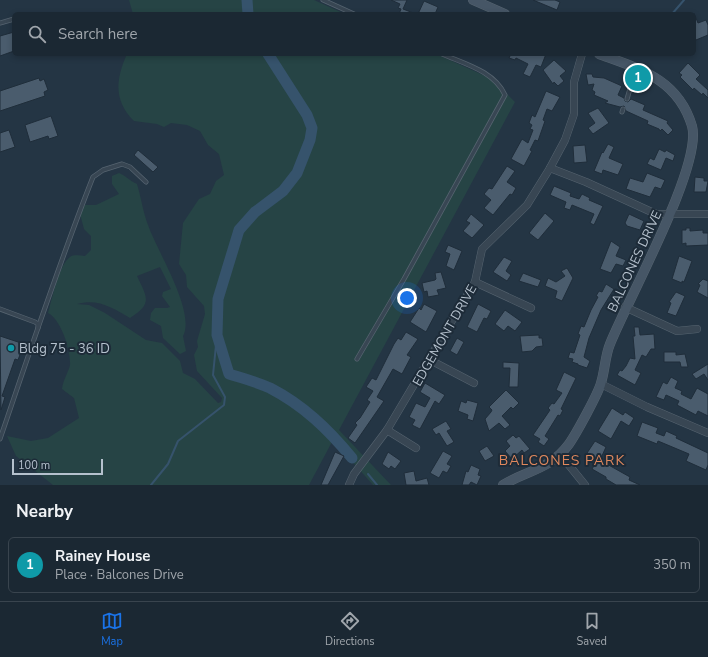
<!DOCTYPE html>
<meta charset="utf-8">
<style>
body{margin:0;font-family:"Nunito Sans",sans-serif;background:#28343f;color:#f1f3f6}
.scale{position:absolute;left:12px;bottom:10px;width:91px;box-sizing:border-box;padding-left:4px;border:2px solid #b5c1cd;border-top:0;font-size:11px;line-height:14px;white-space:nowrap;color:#b5c1cd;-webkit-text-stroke:3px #1d2b38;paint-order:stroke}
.you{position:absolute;left:407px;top:298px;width:14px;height:14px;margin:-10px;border:3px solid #fff;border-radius:50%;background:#1a73e8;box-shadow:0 0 0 6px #1a73e833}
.badge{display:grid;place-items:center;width:26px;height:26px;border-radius:50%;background:#1a73e8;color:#fff;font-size:13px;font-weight:700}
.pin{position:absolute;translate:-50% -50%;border:2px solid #fff;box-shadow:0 1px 4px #0006}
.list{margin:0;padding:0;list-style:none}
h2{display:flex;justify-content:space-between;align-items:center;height:52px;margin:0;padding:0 16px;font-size:17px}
h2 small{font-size:13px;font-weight:400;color:#a0a6ac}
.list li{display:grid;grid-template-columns:26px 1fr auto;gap:12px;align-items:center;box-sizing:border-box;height:56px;margin:0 8px 8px;padding:0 8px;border:1px solid #39444e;border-radius:6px}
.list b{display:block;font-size:15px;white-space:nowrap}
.list p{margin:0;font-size:13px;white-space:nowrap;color:#a0a6ac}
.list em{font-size:13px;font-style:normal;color:#a0a6ac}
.icon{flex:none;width:22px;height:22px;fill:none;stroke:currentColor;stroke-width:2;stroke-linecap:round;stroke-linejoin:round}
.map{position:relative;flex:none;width:708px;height:485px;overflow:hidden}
.search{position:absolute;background:#1b2833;box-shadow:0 2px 6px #0003;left:12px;right:12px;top:12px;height:44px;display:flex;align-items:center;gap:10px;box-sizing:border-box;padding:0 14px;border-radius:6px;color:#a0a6ac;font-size:15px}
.sheet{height:116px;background:#1b2833}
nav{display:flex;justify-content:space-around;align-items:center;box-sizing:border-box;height:56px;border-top:1px solid #39444e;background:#1b2833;font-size:11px;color:#a0a6ac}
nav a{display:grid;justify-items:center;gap:2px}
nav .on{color:#1a73e8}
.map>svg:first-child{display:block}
.green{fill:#264445}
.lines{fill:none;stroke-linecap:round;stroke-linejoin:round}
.stream{stroke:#36536c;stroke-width:2}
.river{stroke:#36536c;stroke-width:11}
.building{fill:#4a5c6d;stroke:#1f2d3a}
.lane-casing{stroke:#566470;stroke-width:5}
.street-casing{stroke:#566470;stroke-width:8}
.secondary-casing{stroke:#566470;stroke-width:10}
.lane{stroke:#384653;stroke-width:3.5}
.street{stroke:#384653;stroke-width:7}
.secondary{stroke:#465666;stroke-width:9}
.culture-dot{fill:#0f9aa8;stroke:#1d2b38;stroke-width:1.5}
.labels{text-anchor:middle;stroke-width:4;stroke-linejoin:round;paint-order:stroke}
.street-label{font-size:13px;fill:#b5c1cd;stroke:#1d2b38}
.poi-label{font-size:13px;fill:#b5c1cd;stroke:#1d2b38;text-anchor:start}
.neighbourhood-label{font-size:14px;letter-spacing:1px;fill:#e0885d;stroke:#1d2b38}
</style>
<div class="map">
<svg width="708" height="485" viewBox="0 0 708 485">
<rect width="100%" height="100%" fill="#243544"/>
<g class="green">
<path d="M129,0H314L345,14H133Z"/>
<path d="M127,54H436L492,79L515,102L339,430L391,485H373L333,440L309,485H53L16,456L7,436L31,441L48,438L79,418L74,398L62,389C63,380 69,371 70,365C71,351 61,319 48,313C52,300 59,264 70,257C74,254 80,256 85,256L91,250V236L84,229L80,214L85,205H96L119,194L112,184V176L119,173C126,176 130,181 137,184C141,197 143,212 148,225C157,251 196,312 183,336L186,351L180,354L163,338L161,326L150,320L151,313L155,308H167L170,307L162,296L163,292L171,289L160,267L137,276C147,297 153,304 130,318C113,308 98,298 77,304L89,305L105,313L146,340L162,343L180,361L183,373L195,379L218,403L221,402L222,398L197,371L194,355L198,347L197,341L205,314L204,306L187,287L186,275L179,264L183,223L199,199L210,194L216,181L224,175L219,154L208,145L200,131L187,125L171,123L164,127L157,124L134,121C113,100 116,79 127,54Z"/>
</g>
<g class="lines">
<g class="stream">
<path d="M672,14L684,0"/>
<path d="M368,474L377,485"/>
<path d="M151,485L168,464L178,441L224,405L225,397L213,375L217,335"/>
</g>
<g class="river">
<path d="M247,0L248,14"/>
<path d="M268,54L307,115L312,128L310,140L297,173L283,191L255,212L239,230L218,299L217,335L229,374C242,378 257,382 270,388C303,405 328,429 352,458"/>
</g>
</g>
<g class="building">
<path d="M391,0H407L403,9L416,14H399L401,9L398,8L400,4Z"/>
<path d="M533,0H555L560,2L557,10Z"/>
<path d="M424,1L438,7L435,14H418Z"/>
<path d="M694,13L698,23L706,20L708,25V35L696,40L694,35Z"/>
<path d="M14,32V51L0,56V36Z"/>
<path d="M506,54H546L541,67L536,65L530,77L523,74L528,64L516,58L515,60L509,58L510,56Z"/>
<path d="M554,60L566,71L560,76L564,81L558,86L554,82L553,84L543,70Z"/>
<path d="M688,63L700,75L696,79L708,90V98L703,93L702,95L694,88L693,90L680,77L682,75L679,73Z"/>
<path d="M586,74H592L593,77L604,78L622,86L618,95L624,98L625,101L628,102L631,99L645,105L643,110L668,121L667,123L673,130L668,135L662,129L660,131L659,129L647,124L648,121L626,111L624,106L620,107L605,103L608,101L594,95L595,92L592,90L594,84L588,85Z"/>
<path d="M39,78L40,81L44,79L48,90L44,92L45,96L0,111V91Z"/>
<path d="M546,91L560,97L552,111L547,109L543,120L545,121L538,141L535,140L530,150L532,151L524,166L511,159L522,139L528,143L533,130L530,129L532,125L529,123L532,115L535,117Z"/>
<path d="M598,108L609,123L593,134L588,128L595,123L588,113Z"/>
<path d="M51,116L58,136L49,139L48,136L30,142L25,125Z"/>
<path d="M9,130L15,147L0,152V133Z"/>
<path d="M608,144L614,147L609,158L623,164L618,175L603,170L602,174L594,171L602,152L603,153Z"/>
<path d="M585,145L587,162L574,163L573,146Z"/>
<path d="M659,149L665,152L666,150L675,155L673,161L666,158L661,170L647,164L650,158L654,160Z"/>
<path d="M138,150L158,167L153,172L134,155Z"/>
<path d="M507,166L515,171L507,182L516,188L512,195L510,194L493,215L484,208L491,200L484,194L489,188L492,189Z"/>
<path d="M647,173L665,180L661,189L655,187L650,197L626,189L630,178L643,182Z"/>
<path d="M695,177L704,178V181H708L706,192H694Z"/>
<path d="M554,186L571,193L570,196L579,199L582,194L590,198L589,200L603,206L594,225L590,223L594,214L572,205L570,210L564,208L566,202L550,195Z"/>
<path d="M545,213L554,221L538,240L529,233Z"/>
<path d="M471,214L484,225L472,238L463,231L470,223L466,221Z"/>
<path d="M629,214L644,221L640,230L627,226L625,223Z"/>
<path d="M686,228H690V231L703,230V233H708V245L686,246V243L682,244V230H686Z"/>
<path d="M611,241L620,247L616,256L626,260L623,266L616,264L611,273L600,269Z"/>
<path d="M448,245L462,251L454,270L446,266L450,254L445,252Z"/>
<path d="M679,256L692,261L684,282L682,281V283L672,279Z"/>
<path d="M504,257L512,261L506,271L511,275L507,281L493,272Z"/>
<path d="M567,268L573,278L562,301L555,298L557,291L545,286L548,278L556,282L565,276L561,271Z"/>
<path d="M441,272L446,288L437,290L439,295L428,297L427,291L424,292L422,283L435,280L436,279L435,273Z"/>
<path d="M523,273L541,280L538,287L519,281Z"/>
<path d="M703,279L708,281V298L697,292L700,285L698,284Z"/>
<path d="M606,284L614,289L601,310L589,338L584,357L590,361L587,368L578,365V364L572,362L573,359L568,358L570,352L574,353L580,335L578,334L581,326L584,327L591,310L598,297L596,296L599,291L602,292Z"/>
<path d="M676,292L685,296L676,316L667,313L671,303L669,302Z"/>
<path d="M424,304L437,311L426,332L410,322L419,308L421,310Z"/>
<path d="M478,304L491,311L487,319L484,318L477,332L467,327Z"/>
<path d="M505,310L522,322L515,331L508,326L504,331L495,324Z"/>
<path d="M634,327H639L640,335L654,334L655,349H651L646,357L642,355L635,370L641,373L635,385L617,375L620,370L622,371L626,366L630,358L635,359L633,336H635Z"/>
<path d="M406,332L418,339L407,355L411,357L402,374L393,369L377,397L384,401L355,443L348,438L357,425L355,423L360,418L370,402L367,400L373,391L366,387L372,378L376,380L394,344L398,338L401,340Z"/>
<path d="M539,335V338H542L543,346L536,347L532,351L522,352L520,336Z"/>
<path d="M0,336L24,344L18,360L15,359L2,396L5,397L1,410Z"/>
<path d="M457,338L464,342L457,355L450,351Z"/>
<path d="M664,352H676V355L685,354L688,367H681L680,362H664Z"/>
<path d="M503,362L519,363L518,387H509L510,368H503Z"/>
<path d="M708,364V380L704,374L696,379L692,374Z"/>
<path d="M564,372L576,378L561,409L563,410L560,416L558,415L545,436L549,439L544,446L538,442L540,439L533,435L550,410L548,408L552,403L554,404L562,393L556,390Z"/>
<path d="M671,377L678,381L675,388L682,391L681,394L691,399L697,388L708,394V416L698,411L696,415L677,405L679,401L666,395L664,400L656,397L663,382L667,384Z"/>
<path d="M425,383L445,395L439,404L435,401L420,429L412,425L415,420L409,417L416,403L425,407L430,398L420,392Z"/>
<path d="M506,390L519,403L513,409L511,407L502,416L510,425L505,429L499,423L489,431L485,419L491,412L492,410L489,407Z"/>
<path d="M467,400L478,403L473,421L467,419L468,415L458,411L461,401L466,403Z"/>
<path d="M612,408L623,415L625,412L634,418L629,426L621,421L611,439L598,431Z"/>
<path d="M446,421L451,429L447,431L454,442L447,446L439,433L436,435L432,429Z"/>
<path d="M642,422L658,428L656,433L664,436L666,431L677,436L676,438L708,453V465L706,470L686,461L689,454L658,441L657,444L637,436Z"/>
<path d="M513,435L516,438L519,436L530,449L524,453L522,450L512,459L505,451L510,446L506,441Z"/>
<path d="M595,441L606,447L601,458L607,461L605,463L630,477L629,480L640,485H616L606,479V477L592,469L595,464L588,460L591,455L587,453Z"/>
<path d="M487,446L494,456L485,461L479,451Z"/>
<path d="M443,451L452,456L447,464L451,466L447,473L443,471L439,478L430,473Z"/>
<path d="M335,452L344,456L328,485H321Z"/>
<path d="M388,452L401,461L395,469L391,466L389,469L382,464Z"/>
<path d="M471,465L480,469L478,475L481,476L477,485L471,482L469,485H462L466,471L468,472Z"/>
<path d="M414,471L416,481L427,478L429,485H406L404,473Z"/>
</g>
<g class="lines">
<defs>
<g id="lane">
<path d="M323,0L354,14"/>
<path d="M0,23L14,19"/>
<path d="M627,99L636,68"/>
<path d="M622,112L623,109"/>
<path d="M0,309L35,322L38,324V328"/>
<path d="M357,359L404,279L505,95C494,71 465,64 442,54"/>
<path d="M0,439C30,351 59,263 93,177L103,170L122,164L130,167L146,182"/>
</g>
<g id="street">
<path d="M550,168L586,182L656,214H708"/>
<path d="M475,282L531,308"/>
<path d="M625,307L677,331L697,329"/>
<path d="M430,360L474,383"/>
<path d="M601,384L647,407L708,433"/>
<path d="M387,430L416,448"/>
<path d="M560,454L585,485"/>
<path d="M349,485L354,474L387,430L475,282L482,249L527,205L550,168L565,140L574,114V82L582,54"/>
</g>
<g id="secondary">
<path d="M473,0L505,14"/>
<path d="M503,485C527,470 550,470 569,444C576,434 598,394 601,383C605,370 605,356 610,344C627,301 703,165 692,126C678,79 640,69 599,54"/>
</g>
</defs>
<use href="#lane" class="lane-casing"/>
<use href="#street" class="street-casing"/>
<use href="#secondary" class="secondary-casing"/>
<use href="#lane" class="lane"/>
<use href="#street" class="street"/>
<use href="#secondary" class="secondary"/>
</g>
<circle class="culture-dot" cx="11" cy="348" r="4"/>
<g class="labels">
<g class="street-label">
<text transform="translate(634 261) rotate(-65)" y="5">BALCONES DRIVE</text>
<text transform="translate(444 335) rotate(-60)" y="5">EDGEMONT DRIVE</text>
</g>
<g class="poi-label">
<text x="19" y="353">Bldg 75 - 36 ID</text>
</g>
<g class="neighbourhood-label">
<text x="562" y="465">BALCONES PARK</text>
</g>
</g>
</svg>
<div class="scale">100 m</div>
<div class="you"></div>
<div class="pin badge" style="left:638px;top:78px;background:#0f9aa8">1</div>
<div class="search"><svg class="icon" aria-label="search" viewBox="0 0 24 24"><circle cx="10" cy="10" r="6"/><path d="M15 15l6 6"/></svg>Search here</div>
</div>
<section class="sheet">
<h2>Nearby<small></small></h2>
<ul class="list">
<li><span class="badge" style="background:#0f9aa8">1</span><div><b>Rainey House</b><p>Place · Balcones Drive</p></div><em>350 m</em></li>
</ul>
</section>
<nav>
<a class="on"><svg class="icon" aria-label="map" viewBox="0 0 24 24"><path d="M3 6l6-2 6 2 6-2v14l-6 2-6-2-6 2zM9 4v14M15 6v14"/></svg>Map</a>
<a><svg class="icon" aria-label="directions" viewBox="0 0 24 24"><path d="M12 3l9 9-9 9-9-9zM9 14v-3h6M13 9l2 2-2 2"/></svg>Directions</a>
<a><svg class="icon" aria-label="saved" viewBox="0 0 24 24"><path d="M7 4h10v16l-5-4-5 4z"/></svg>Saved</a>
</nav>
